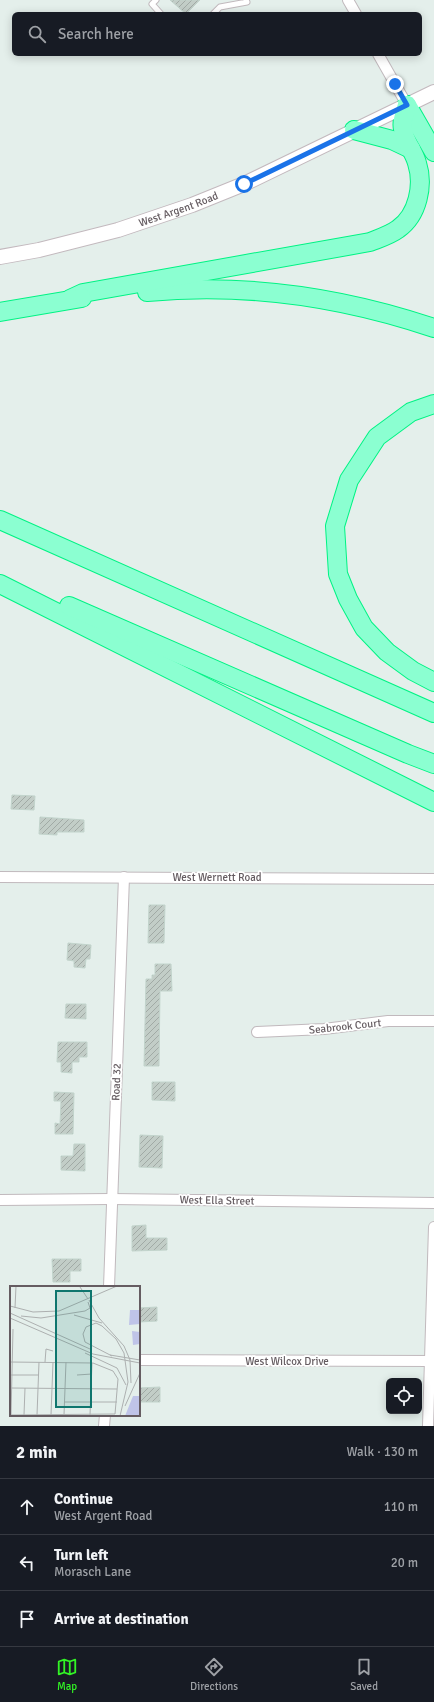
<!DOCTYPE html>
<meta charset="utf-8">
<style>
body{margin:0;font-family:Signika,sans-serif;background:#20242c;color:#f1f3f6}
.controls{position:absolute;right:12px;bottom:12px;display:grid;overflow:hidden;border-radius:6px;box-shadow:0 2px 10px #0003}
.controls button{width:36px;height:36px;display:grid;place-items:center;padding:0;border:0;border-bottom:1px solid #363941;background:#171b24;color:#f1f3f6;font:20px sans-serif}
.stop{position:absolute;width:12px;height:12px;margin:-9px;border:3px solid #1a73e8;border-radius:50%;background:#fff}
.stop.end{background:#1a73e8;border-color:#fff;box-shadow:0 1px 4px #0008}
.list{margin:0;padding:0;list-style:none}
h2{display:flex;justify-content:space-between;align-items:center;height:52px;margin:0;padding:0 16px;font-size:17px}
h2 small{font-size:13px;font-weight:400;color:#9ea1a6}
.list li{display:grid;grid-template-columns:26px 1fr auto;gap:12px;align-items:center;box-sizing:border-box;height:56px;padding:0 16px;border-top:1px solid #363941}
.list b{display:block;font-size:15px;white-space:nowrap}
.list p{margin:0;font-size:13px;white-space:nowrap;color:#9ea1a6}
.list em{font-size:13px;font-style:normal;color:#9ea1a6}
.icon{flex:none;width:22px;height:22px;fill:none;stroke:currentColor;stroke-width:2;stroke-linecap:round;stroke-linejoin:round}
.map{position:relative;flex:none;width:434px;height:1426px;overflow:hidden}
.search{position:absolute;background:#171b24;box-shadow:0 2px 10px #0003;left:12px;right:12px;top:12px;height:44px;display:flex;align-items:center;gap:10px;box-sizing:border-box;padding:0 14px;border-radius:6px;color:#9ea1a6;font-size:15px}
.sheet{height:220px;background:#171b24}
nav{display:flex;justify-content:space-around;align-items:center;box-sizing:border-box;height:56px;border-top:1px solid #363941;background:#171b24;font-size:11px;color:#9ea1a6}
nav a{display:grid;justify-items:center;gap:2px}
nav .on{color:#32f425}
.map>svg:first-child{display:block}
.building{fill:url(#building-hatch);stroke:#c2d4cc}
.lines{fill:none;stroke-linecap:round;stroke-linejoin:round}
.lane-casing{stroke:#c1b9bd;stroke-width:7}
.street-casing{stroke:#c1b9bd;stroke-width:12}
.secondary-casing{stroke:#c3b9be;stroke-width:16}
.highway-casing{stroke:#00f384;stroke-width:20}
.lane{stroke:#fff;stroke-width:5}
.street{stroke:#fff;stroke-width:10}
.secondary{stroke:#fff;stroke-width:14}
.highway{stroke:#8bffd1;stroke-width:18}
.route{stroke:#1a73e8;stroke-width:5}
.labels{text-anchor:middle;stroke-width:3.5;stroke-linejoin:round;paint-order:stroke}
.street-label{font-size:11px;fill:#655c61;stroke:#fff}
.inset-road{fill:none;stroke:#adb0b0;stroke-width:1}
.view{fill:#0f766e;fill-opacity:0.15;stroke:#0f766e;stroke-width:2}
.inset-edge{fill:none;stroke:#655c61;stroke-width:2}
</style>
<div class="map">
<svg width="434" height="1426" viewBox="0 0 434 1426">
<defs>
<pattern id="building-hatch" width="6" height="6" patternUnits="userSpaceOnUse"><rect width="6" height="6" fill="#c2cdc7"/><path d="M-1 1l2-2M0 6l6-6M5 7l2-2" fill="none" stroke="#a1aaa5"/></pattern>
</defs>
<rect width="100%" height="100%" fill="#e4efeb"/>
<g class="building">
<path d="M170,0H200L186,14Z"/>
<path d="M12,795L35,796L34,810L11,809Z"/>
<path d="M40,817L84,820V832H57V835L39,834Z"/>
<path d="M149,905H165L164,943H148Z"/>
<path d="M68,943L91,945L90,959H86L85,968L74,967V961L67,960Z"/>
<path d="M155,964H171L172,991H160L159,1066H144L146,979H152V975H155Z"/>
<path d="M66,1004H86V1019L65,1018Z"/>
<path d="M58,1042H87V1057H79V1062H72V1073L61,1072V1062H57Z"/>
<path d="M152,1082H175V1101L152,1100Z"/>
<path d="M54,1092L74,1093L73,1134H55V1123L60,1124L61,1101H54Z"/>
<path d="M140,1135L163,1136L162,1168L139,1167Z"/>
<path d="M74,1144H85V1171L61,1170V1156H73Z"/>
<path d="M146,1225V1238H167V1250L132,1251V1226Z"/>
<path d="M52,1259H81V1271H70V1282H53Z"/>
<path d="M157,1307V1321L139,1322V1308Z"/>
<path d="M160,1387V1402H139V1388Z"/>
</g>
<g class="lines">
<defs>
<g id="lane">
<path d="M156,0L152,4L161,14"/>
<path d="M213,14L220,7L247,2L246,0"/>
</g>
<g id="street">
<path d="M348,0L356,14"/>
<path d="M378,54L407,105"/>
<path d="M0,877L434,879"/>
<path d="M257,1032L324,1029L388,1021H434"/>
<path d="M0,1200L111,1199L434,1203"/>
<path d="M109,1287L124,877"/>
<path d="M139,1360L434,1361"/>
<path d="M104,1426L105,1415"/>
<path d="M428,1426L434,1227"/>
</g>
<g id="secondary">
<path id="s1" d="M0,257L39,250L118,230L192,205L244,184L434,92"/>
</g>
<g id="highway">
<path d="M407,105L434,152"/>
<path d="M354,130L392,140L411,149"/>
<path d="M147,292C244,283 342,297 434,328"/>
<path d="M70,299L83,293L370,242C380,238 390,235 398,229C418,215 424,185 417,163C414,151 404,141 403,129C401,122 405,112 407,105"/>
<path d="M0,312L82,298"/>
<path d="M434,404L411,412L377,437L349,480L335,526L338,574L348,599L364,628L387,652L413,671L434,682"/>
<path d="M0,520L434,713"/>
<path d="M0,584L434,802"/>
<path d="M69,606L408,754L434,764"/>
</g>
</defs>
<use href="#lane" class="lane-casing"/>
<use href="#street" class="street-casing"/>
<use href="#secondary" class="secondary-casing"/>
<use href="#highway" class="highway-casing"/>
<use href="#lane" class="lane"/>
<use href="#street" class="street"/>
<use href="#secondary" class="secondary"/>
<use href="#highway" class="highway"/>
</g>
<g class="lines">
<path class="route" d="M244,184L407,105L395,84"/>
</g>
<g class="labels">
<g class="street-label">
<text dy="4" stroke="none"><textPath href="#s1" startOffset="185">West Argent Road</textPath></text>
<text x="217" y="881">West Wernett Road</text>
<text transform="translate(345 1026) rotate(-6)" y="4">Seabrook Court</text>
<text transform="translate(116 1082) rotate(-88)" y="4">Road 32</text>
<text transform="translate(217 1200) rotate(1)" y="4">West Ella Street</text>
<text x="287" y="1365">West Wilcox Drive</text>
</g>
</g>
<g transform="translate(10 1286)">
<rect width="130" height="130" fill="#e4efeb"/>
<path d="M123,110H130V130H115Z" fill="#bfc4e8"/>
<path d="M120,24H130V38L119,39ZM122,45L130,46V58L123,59Z" fill="#bfc4e8"/>
<path class="inset-road" d="M70,1L78,13M79,14L89,32L114,60L120,74L121,97M0,20L23,26L49,25L107,0M5,22L6,0M0,27L80,63M64,29L92,37M11,30L31,32L75,25L80,22L78,16M0,32L83,68L130,77M75,67L107,82L116,99M100,69L130,74M102,70L75,56L73,48L76,41L86,37L92,40L106,53L114,67L118,96L110,130M0,76L83,77L103,85L108,93L105,128L0,129M35,76L36,63L43,65M0,89H29M67,89L82,88M0,102L107,103M54,116H107M115,120L130,87M1,129L3,43M14,129L15,102M27,129L29,76M41,129L43,76M54,129L56,76M80,129L82,77"/>
<path class="view" d="M46,5H81V121H46Z"/>
<rect width="130" height="130" class="inset-edge"/>
</g>
</svg>
<div class="controls">
<button><svg class="icon" aria-label="locate" viewBox="0 0 24 24"><circle cx="12" cy="12" r="6"/><path d="M12 2v4M12 18v4M2 12h4M18 12h4"/></svg></button>
</div>
<div class="stop" style="left:244px;top:184px"></div>
<div class="stop end" style="left:395px;top:84px"></div>
<div class="search"><svg class="icon" aria-label="search" viewBox="0 0 24 24"><circle cx="10" cy="10" r="6"/><path d="M15 15l6 6"/></svg>Search here</div>
</div>
<section class="sheet">
<h2>2 min<small>Walk · 130 m</small></h2>
<ul class="list">
<li><svg class="icon" aria-label="ahead" viewBox="0 0 24 24"><path d="M12 20V5M6 11l6-6 6 6"/></svg><div><b>Continue</b><p>West Argent Road</p></div><em>110 m</em></li>
<li><svg class="icon" aria-label="left" viewBox="0 0 24 24"><path d="M17 20v-9H6M10 6l-5 5 5 5"/></svg><div><b>Turn left</b><p>Morasch Lane</p></div><em>20 m</em></li>
<li><svg class="icon" aria-label="arrive" viewBox="0 0 24 24"><path d="M6 21V4h12l-3 4 3 4H6"/></svg><div><b>Arrive at destination</b></div></li>
</ul>
</section>
<nav>
<a class="on"><svg class="icon" aria-label="map" viewBox="0 0 24 24"><path d="M3 6l6-2 6 2 6-2v14l-6 2-6-2-6 2zM9 4v14M15 6v14"/></svg>Map</a>
<a><svg class="icon" aria-label="directions" viewBox="0 0 24 24"><path d="M12 3l9 9-9 9-9-9zM9 14v-3h6M13 9l2 2-2 2"/></svg>Directions</a>
<a><svg class="icon" aria-label="saved" viewBox="0 0 24 24"><path d="M7 4h10v16l-5-4-5 4z"/></svg>Saved</a>
</nav>
